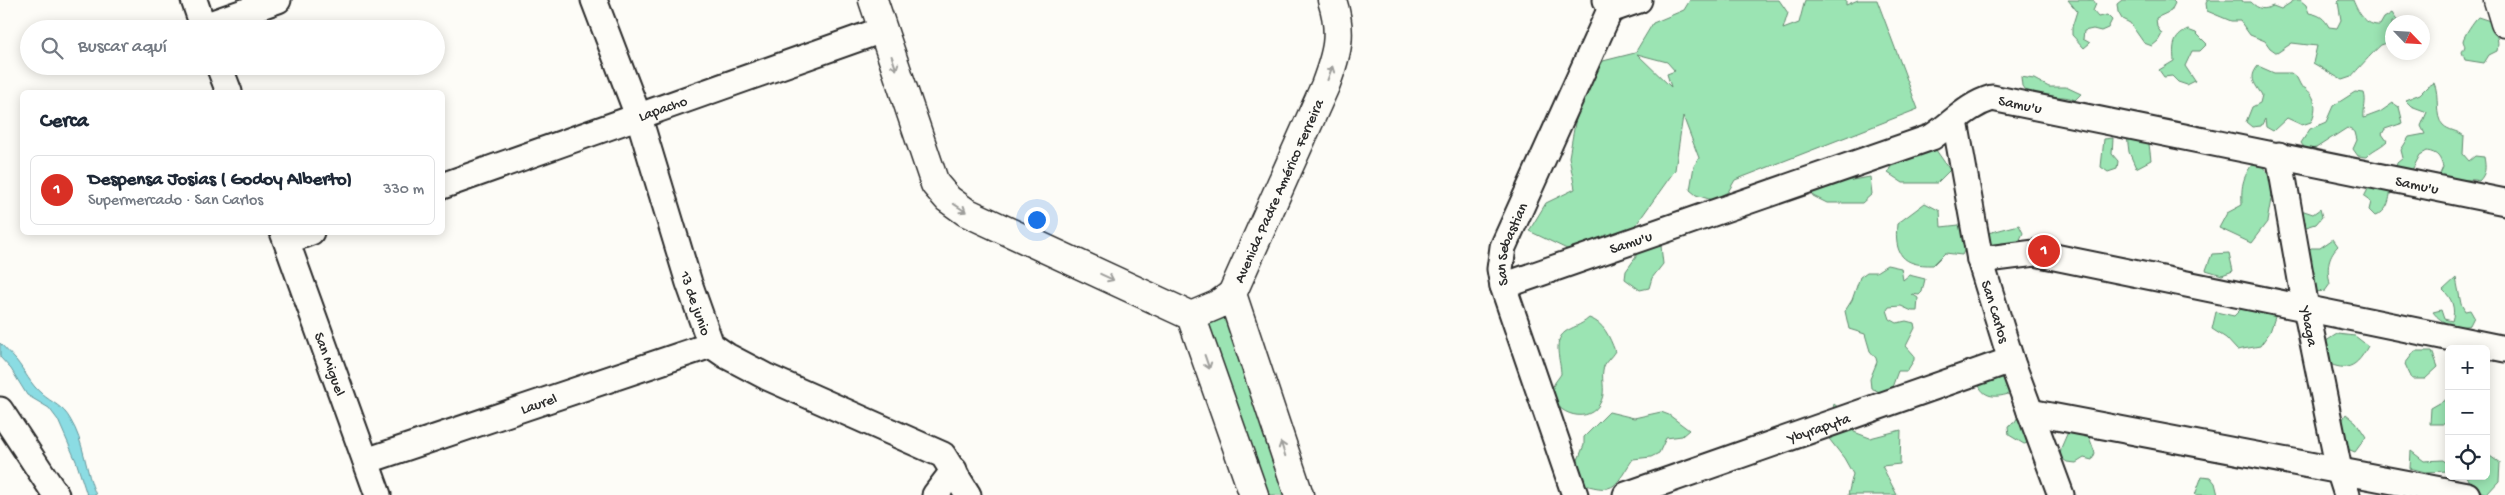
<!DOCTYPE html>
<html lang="es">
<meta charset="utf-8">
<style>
body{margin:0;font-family:"Gochi Hand",sans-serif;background:#f2f2f3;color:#1f2937}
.controls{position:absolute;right:15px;bottom:15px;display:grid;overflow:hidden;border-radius:8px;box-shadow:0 2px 12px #0003}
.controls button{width:45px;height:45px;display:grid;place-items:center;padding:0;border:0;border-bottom:1px solid #e0e1e3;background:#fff;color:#1f2937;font:25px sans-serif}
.compass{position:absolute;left:2385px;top:15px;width:45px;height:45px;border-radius:50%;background:#fff;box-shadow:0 2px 12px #0003;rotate:115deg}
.you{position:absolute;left:1036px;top:219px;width:18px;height:18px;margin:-12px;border:4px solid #fff;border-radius:50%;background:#1a73e8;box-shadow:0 0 0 8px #1a73e833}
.badge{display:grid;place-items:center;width:32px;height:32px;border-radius:50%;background:#d93025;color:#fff;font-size:16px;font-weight:700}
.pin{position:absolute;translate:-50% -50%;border:2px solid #fff;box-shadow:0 1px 5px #0006}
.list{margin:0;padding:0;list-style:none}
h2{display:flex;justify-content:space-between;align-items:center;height:65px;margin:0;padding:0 20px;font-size:21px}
h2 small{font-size:16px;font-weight:400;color:#747a83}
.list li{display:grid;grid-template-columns:32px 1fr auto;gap:15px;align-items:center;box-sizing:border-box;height:70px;margin:0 10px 10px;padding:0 10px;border:1px solid #e0e1e3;border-radius:8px}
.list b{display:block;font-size:19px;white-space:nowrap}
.list p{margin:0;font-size:16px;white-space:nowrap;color:#747a83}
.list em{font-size:16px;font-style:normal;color:#747a83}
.icon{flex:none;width:28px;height:28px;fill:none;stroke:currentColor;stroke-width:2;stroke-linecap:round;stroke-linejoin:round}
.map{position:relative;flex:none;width:2505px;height:495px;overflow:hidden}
.search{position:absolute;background:#fff;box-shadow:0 2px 12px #0003;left:20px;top:20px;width:425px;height:55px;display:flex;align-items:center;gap:12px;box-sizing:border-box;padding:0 18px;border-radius:28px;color:#747a83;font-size:19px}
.panel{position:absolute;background:#fff;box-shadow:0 2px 12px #0003;left:20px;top:90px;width:425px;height:145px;border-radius:8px}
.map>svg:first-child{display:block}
.green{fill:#9be4b3;stroke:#63886f;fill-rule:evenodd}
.water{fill:#8bdce3;stroke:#659599}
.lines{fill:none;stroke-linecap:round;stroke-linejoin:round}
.street-casing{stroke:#2b2b2b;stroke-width:29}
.secondary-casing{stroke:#2b2b2b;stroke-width:31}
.street{stroke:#fdfcf7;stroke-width:25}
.secondary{stroke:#fdfcf7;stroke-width:28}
.oneway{stroke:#9e9e9b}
.labels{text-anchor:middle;stroke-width:4;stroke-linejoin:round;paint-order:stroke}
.street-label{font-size:15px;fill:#2b2b2b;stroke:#fdfcf7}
</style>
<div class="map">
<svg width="2505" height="495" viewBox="0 0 2505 495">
<rect width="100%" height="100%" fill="#fdfcf7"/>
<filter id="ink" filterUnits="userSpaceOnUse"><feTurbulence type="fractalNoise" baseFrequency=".02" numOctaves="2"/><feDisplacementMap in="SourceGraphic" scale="10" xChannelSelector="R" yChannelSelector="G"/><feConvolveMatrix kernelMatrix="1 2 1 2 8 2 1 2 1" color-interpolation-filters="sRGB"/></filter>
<g filter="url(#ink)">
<g class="green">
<path d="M1690,0H1779L1788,13L1783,29L1799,23L1805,0H1846V5L1858,0H1877L1918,109L1735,180L1728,192L1712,200L1696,195L1690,190L1694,166L1699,158L1683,116L1675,170L1633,229L1588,259L1529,231L1546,203L1575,189L1569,157L1575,123L1586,90L1603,61L1635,53L1653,23L1684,10ZM1637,54L1667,62L1675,71L1667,74L1671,87Z"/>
<path d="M2068,0H2093L2096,4L2093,11L2098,17L2107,15L2112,20L2108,28L2101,31L2093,29L2084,31L2083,39L2090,43L2084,48L2072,35V27L2077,11Z"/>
<path d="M2122,0H2172L2175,3L2171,11L2156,18L2157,27L2162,34L2158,41L2152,46L2144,43L2130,23L2122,19L2118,12L2117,4Z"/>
<path d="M2208,0H2242L2243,2H2251C2259,10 2264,10 2273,6L2281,9L2295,0H2300L2306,5L2309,13C2320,15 2324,18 2329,27L2337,28L2341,20L2338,2L2340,0H2353C2358,13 2366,26 2380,25L2384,18L2392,13L2398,22H2392V40C2389,43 2386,43 2381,45C2378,47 2354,73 2351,77L2342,80L2313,63L2317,46L2292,43L2277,53L2270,48L2265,41L2250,35L2240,21H2231L2207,11L2206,3Z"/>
<path d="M2478,17L2490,21C2495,32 2500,38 2497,51L2489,55L2484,63L2465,60L2462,52C2466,45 2465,47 2463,41C2463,37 2475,19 2478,17Z"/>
<path d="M2188,30L2196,33L2207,44L2200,51H2192L2185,66L2195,81L2187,85L2178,82L2172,76L2164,77L2159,70L2174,61C2173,47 2172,37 2188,30Z"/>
<path d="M2258,66L2274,73H2291L2297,78L2301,86C2316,93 2318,108 2311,122L2302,125L2287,118L2273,131L2266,127L2265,119L2261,126L2252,127L2246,122L2252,107L2260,103L2262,95C2255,84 2248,78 2258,66Z"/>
<path d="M2021,77L2034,79L2049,87H2066L2081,94L2075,100C2066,96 2060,97 2051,97C2043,97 2036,92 2027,93L2022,86Z"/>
<path d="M2434,83C2440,95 2434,117 2443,125C2449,131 2457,130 2464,136L2463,154L2469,161L2475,156L2484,157C2486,168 2486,174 2479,181C2465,177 2457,184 2444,182L2440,174L2443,167C2440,157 2438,153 2427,151L2420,155L2412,170L2404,173L2395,171L2397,163L2403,158L2401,150L2409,137L2425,134L2421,126L2427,112L2411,106L2405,100L2420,94L2427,87Z"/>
<path d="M2355,92L2364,93C2367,102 2363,109 2364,118L2380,112L2393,103L2399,107L2403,123L2385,129L2382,134L2387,141C2380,148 2373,149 2366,157L2358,156L2353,149L2357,140L2355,132L2347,128L2316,148L2306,150L2301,143L2310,129L2326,122L2333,106Z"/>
<path d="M2142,129L2149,144L2151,160L2136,168L2129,152L2127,136Z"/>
<path d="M2113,138L2112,154L2118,161L2117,169L2108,172L2101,167L2104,139Z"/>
<path d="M1931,143L1950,170L1937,183H1903L1888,173L1894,158Z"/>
<path d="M2256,159L2267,172L2273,188L2267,222L2251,243L2219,228L2227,213L2242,205C2241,184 2243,176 2256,159Z"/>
<path d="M1808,165L1825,166L1835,179L1852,180L1870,177L1872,194L1862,203H1827L1813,196L1807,181Z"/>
<path d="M2386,173L2393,177C2389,193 2392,210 2375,216L2369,210L2371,202L2364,197L2368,189Z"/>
<path d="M1925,203L1940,211L1941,227L1959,225L1970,239L1962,255L1945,253L1933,265C1902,266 1894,254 1897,224Z"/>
<path d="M2320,209L2322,217L2316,224L2303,228L2301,210L2313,214Z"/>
<path d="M2019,225L2023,233L2016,248L1990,254L1984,234Z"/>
<path d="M1656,239L1661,246L1663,264L1652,278L1649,288L1640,290L1625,279L1626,271L1636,257L1635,249Z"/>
<path d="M2333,239L2338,246C2327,257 2327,269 2330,284L2325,291L2315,292L2305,254L2311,248H2320Z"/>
<path d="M2229,253L2233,271L2222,275L2206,270L2212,254Z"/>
<path d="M1887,265L1901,268L1903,280L1909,275L1925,279L1922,292L1919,295L1912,294L1918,298L1917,311H1912L1901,306L1889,307L1887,310L1890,319L1897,323L1906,321L1914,323L1915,328L1906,346L1914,355V360L1907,371H1898L1891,390L1882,393L1871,388L1870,379L1877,362L1876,358L1870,351L1865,334L1849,329L1845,311L1852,300L1860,277L1867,272H1876Z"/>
<path d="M2456,278L2461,304L2465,311L2470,310L2474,317L2470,325C2456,329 2442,324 2433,312L2441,310L2444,319L2452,321C2456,309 2452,298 2443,290Z"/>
<path d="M2247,303L2276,314L2270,332L2260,346L2237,350L2226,338L2212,329L2216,312L2234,316Z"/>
<path d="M1229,313L1299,495H1262L1207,322Z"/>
<path d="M1589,318C1604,323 1609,336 1615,351C1611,358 1604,362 1603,370C1601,382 1607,393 1599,405C1585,427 1549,410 1552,390C1552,385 1558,379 1561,374C1561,361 1552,342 1565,332C1572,327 1580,326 1589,318Z"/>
<path d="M2337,334L2355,336L2368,346C2354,373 2342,371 2317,358L2323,343Z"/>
<path d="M2415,351H2432L2438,367L2425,379H2412L2405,364Z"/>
<path d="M1987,353L1995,354L2011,393C1998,398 1982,399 1978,382C1976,375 1979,364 1979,357Z"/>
<path d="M2445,400L2449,403V424H2430L2431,408Z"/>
<path d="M1834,404L1848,415L1854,432L1870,438L1901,430L1900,464L1882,466L1897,495H1848L1853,474L1844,458L1823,431L1831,417Z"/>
<path d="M2023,407L2033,442L2024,444L2009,435L2008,426L2015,422Z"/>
<path d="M1609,412L1634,418L1661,412L1669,415L1689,430L1682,436L1666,438L1659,453L1651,457L1633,459C1615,485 1617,495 1582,484L1574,470L1584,445V437Z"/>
<path d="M2346,414L2356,422L2366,437L2355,452L2340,446L2337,429Z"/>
<path d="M2071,425L2086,429L2095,453L2092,460L2084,458L2076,463L2067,462L2060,457L2061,448Z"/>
<path d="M2411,451L2424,461L2443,460L2449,465V471L2425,472L2410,468Z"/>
<path d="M2487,454L2500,463L2499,481L2487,494L2472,488L2466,476H2486Z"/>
<path d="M2202,476L2210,477L2215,483L2218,495H2195Z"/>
</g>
<path class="water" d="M0,343C5,349 11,354 16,360C25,371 30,384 42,394C52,403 63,406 70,419C85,443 85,471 96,495H87L76,461L58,420L49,408L27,395L11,369L0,357Z"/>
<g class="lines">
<defs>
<g id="street">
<path d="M194,0L204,29"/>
<path id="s1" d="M594,0L639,118L689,283L711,345L727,356L767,377L943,455L968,495"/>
<path d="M1610,10L1639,0"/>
<path d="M204,26L278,0"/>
<path d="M219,66L229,92"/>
<path id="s2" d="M1955,121L1980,260L2011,360L2061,495"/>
<path id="s3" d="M2279,155L2306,308L2339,470L2347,495"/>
<path id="s4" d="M442,186L882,30"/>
<path id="s5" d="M283,232L378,495"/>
<path d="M287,241L311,232"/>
<path d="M1980,260L2035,253L2505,349"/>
<path id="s6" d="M1503,286L1932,137C1953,123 1968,105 1992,98L2505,202"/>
<path d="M0,410L56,495"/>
<path d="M2030,412L2467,495"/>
<path id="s7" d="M366,461L711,345"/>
<path d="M935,495L954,470"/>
<path id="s8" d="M1575,495L1503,286L1500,269L1503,247L1610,10L1606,0"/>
<path id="s9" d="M1626,495L2011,360"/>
</g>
<g id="secondary">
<path d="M873,0L935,184L948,199L966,212L1191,316L1254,495"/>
<path d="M2498,0L2505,23"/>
<path d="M1191,316L1217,305L1232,294"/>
<path id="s10" d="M1299,495L1232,294L1325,86C1337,54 1343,34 1332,0"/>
</g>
</defs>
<use href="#street" class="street-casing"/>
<use href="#secondary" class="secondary-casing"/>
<use href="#street" class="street"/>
<use href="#secondary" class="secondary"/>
</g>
<defs><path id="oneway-shaft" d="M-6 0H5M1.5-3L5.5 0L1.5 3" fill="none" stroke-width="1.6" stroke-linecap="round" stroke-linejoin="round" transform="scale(1.25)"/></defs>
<g class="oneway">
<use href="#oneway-shaft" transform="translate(894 63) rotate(71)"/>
<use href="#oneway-shaft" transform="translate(1330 73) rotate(-70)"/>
<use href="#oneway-shaft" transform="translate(960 208) rotate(34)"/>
<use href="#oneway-shaft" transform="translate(1107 277) rotate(25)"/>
<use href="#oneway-shaft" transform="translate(1207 362) rotate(71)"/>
<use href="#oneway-shaft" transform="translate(1283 449) rotate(-108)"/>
</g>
</g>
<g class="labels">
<g class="street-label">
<text dy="5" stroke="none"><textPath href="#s6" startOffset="555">Samu'u</textPath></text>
<text dy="5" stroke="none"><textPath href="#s4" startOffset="234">Lapacho</textPath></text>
<text dy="5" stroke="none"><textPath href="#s6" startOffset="960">Samu'u</textPath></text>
<text dy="5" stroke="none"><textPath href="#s10" startOffset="325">Avenida Padre Américo Ferreira</textPath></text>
<text dy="5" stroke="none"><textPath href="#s6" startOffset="135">Samu'u</textPath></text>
<text dy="5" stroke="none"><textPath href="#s8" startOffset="265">San Sebastian</textPath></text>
<text dy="5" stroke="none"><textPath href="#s1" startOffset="320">13 de junio</textPath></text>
<text dy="5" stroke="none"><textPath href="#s2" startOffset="195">San Carlos</textPath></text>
<text dy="5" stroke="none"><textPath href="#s3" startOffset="174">Ybaga</textPath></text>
<text dy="5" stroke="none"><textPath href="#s5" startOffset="140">San Miguel</textPath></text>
<text dy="5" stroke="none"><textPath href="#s7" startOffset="182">Laurel</textPath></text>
<text dy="5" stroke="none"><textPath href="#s9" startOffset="204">Ybyrapyta</textPath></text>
</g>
</g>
</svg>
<div class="controls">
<button>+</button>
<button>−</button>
<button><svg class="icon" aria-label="locate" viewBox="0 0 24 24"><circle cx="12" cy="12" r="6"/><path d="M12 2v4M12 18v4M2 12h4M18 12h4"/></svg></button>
</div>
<svg class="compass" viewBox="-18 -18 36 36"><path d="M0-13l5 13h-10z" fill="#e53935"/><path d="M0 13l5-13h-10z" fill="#747a83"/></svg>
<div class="you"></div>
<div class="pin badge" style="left:2044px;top:251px">1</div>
<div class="search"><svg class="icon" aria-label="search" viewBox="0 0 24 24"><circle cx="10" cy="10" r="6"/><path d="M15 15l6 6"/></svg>Buscar aquí</div>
<section class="panel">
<h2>Cerca<small></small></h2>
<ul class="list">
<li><span class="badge">1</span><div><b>Despensa Josias ( Godoy Alberto)</b><p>Supermercado · San Carlos</p></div><em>330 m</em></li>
</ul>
</section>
</div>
